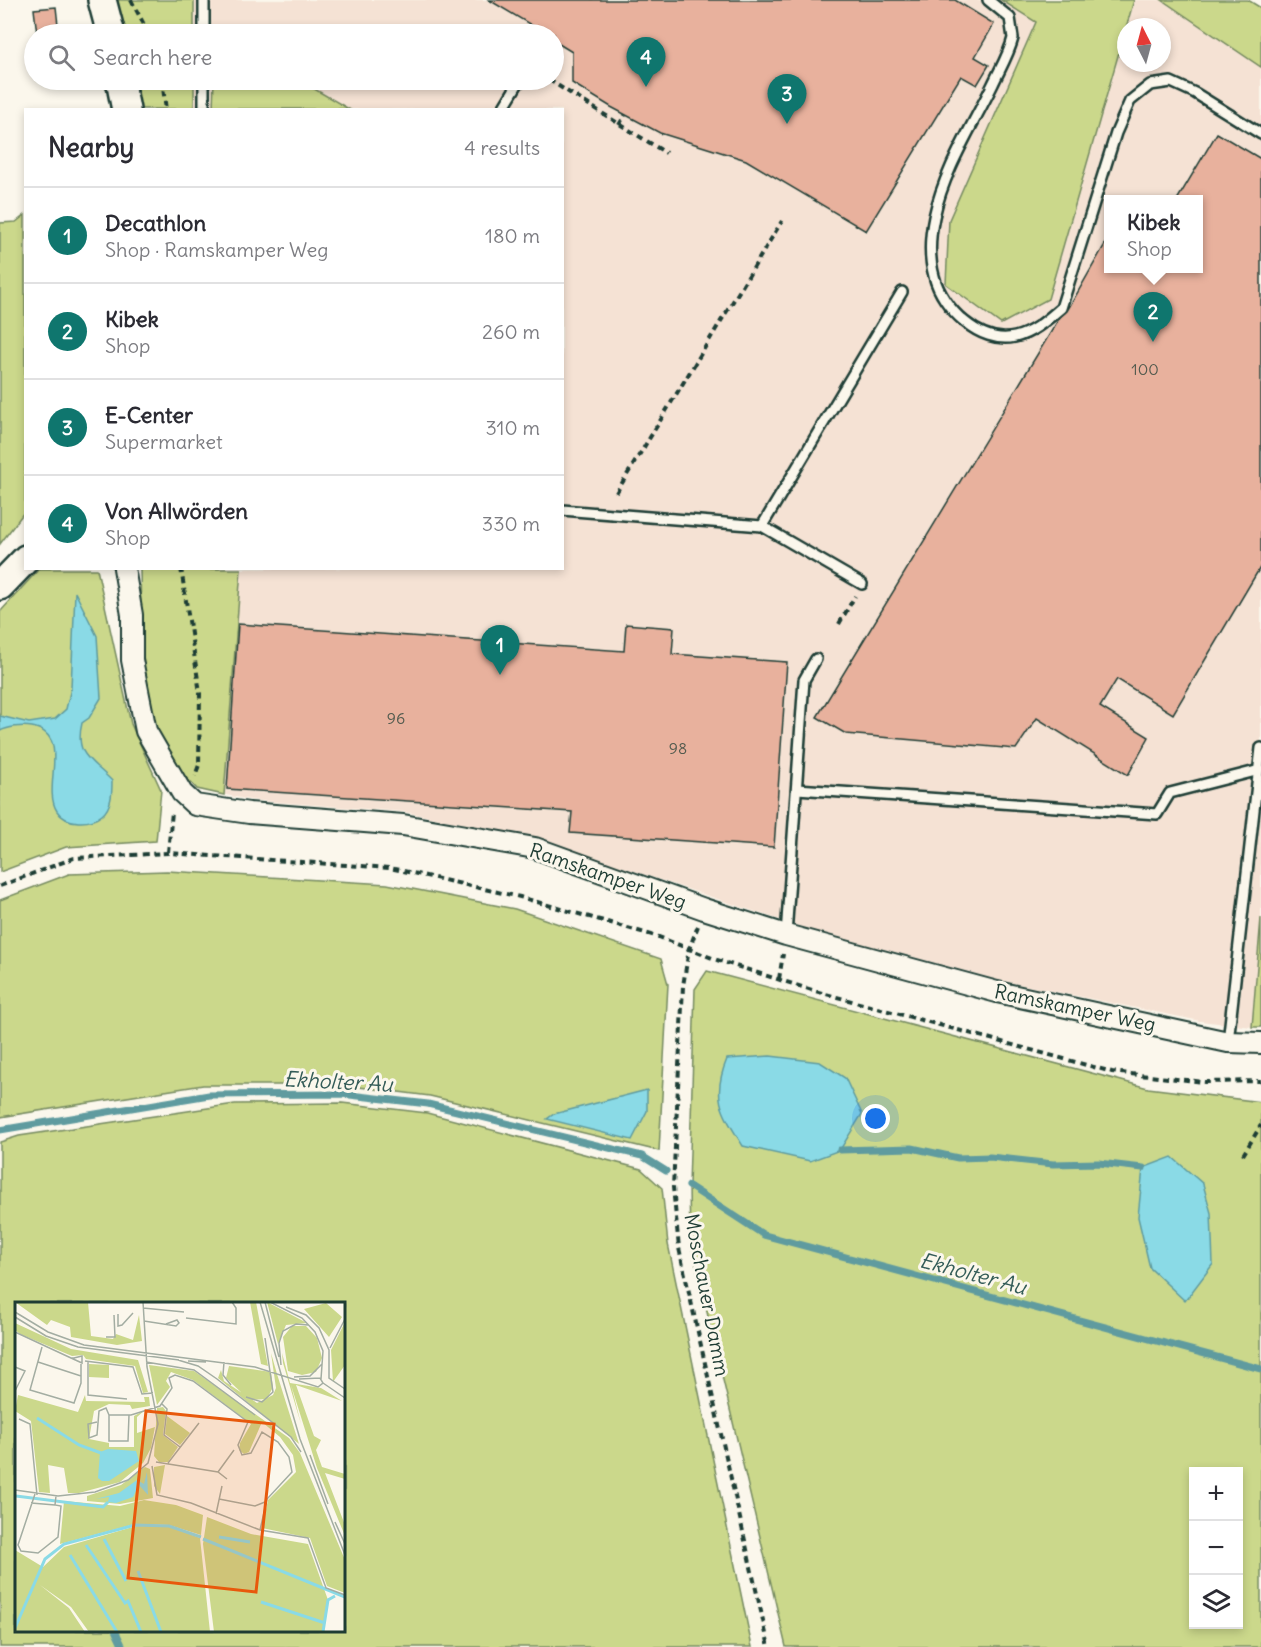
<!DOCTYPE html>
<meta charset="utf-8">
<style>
body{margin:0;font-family:Delius,sans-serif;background:#f7f7f7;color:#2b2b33}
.controls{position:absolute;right:18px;bottom:18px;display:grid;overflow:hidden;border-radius:0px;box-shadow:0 3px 9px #0003}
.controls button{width:54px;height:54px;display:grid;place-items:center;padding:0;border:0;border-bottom:2px solid #e1e1e2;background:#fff;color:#2b2b33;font:30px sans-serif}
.compass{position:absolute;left:1117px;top:18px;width:54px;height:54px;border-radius:50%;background:#fff;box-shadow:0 3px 9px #0003;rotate:354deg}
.you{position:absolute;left:876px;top:1119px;width:21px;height:21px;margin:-15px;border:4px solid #fff;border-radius:50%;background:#1a73e8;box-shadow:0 0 0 9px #1a73e833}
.badge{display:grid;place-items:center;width:39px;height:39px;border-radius:50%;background:#0f766e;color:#fff;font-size:20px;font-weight:700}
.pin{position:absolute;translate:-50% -50px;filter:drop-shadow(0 2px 3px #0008)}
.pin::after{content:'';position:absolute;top:32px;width:21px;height:18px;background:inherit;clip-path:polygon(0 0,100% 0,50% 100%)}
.popup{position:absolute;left:1104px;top:195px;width:99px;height:78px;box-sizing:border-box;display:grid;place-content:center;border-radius:0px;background:#fff;filter:drop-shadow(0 2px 4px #0005);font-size:20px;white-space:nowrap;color:#7c7c81}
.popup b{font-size:22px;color:#2b2b33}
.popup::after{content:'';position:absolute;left:50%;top:100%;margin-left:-12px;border:12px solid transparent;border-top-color:#fff}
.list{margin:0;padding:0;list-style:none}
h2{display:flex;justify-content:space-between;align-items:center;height:78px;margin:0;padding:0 24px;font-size:26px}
h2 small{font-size:20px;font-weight:400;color:#7c7c81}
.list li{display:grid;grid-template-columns:39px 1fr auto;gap:18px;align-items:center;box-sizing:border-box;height:96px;padding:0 24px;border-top:2px solid #e1e1e2}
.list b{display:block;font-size:22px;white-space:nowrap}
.list p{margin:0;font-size:20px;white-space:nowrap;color:#7c7c81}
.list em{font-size:20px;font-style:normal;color:#7c7c81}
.icon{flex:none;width:33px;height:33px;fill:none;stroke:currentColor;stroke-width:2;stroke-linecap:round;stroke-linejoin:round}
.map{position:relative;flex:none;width:1261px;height:1647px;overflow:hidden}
.search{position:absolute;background:#fff;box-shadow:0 3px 9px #0003;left:24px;top:24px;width:540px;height:66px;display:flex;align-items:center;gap:15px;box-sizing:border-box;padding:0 21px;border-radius:33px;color:#7c7c81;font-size:22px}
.panel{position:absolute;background:#fff;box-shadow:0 3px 9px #0003;left:24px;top:108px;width:540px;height:462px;border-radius:0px}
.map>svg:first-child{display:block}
.built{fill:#f5e2d4;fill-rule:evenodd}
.green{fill:#cbd88b;stroke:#758a60;stroke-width:1.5;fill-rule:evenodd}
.water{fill:#8adae6;stroke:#5f9b9f;stroke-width:1.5}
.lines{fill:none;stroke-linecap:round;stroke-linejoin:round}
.stream{stroke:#5f9b9f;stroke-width:7}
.building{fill:#e8b19d;stroke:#1f3d34;stroke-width:1.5}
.lane-casing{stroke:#1f3d34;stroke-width:14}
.street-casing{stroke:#1f3d34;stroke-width:24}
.secondary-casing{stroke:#1f3d34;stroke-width:32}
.path{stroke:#1f3d34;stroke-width:4;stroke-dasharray:6 4.5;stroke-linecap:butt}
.lane{stroke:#fbf7ec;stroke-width:9}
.street{stroke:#fbf7ec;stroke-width:20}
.secondary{stroke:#fbf7ec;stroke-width:27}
.labels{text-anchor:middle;stroke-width:6;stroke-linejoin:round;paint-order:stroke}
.number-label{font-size:16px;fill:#515a4e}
.street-label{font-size:20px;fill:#1f3d34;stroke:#fbf7ec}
.water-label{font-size:21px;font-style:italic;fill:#345c58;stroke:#fbf7ec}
.inset-river{fill:none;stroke:#8adae6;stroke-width:3}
.inset-road{fill:none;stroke:#a3ada2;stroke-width:1.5}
.view{fill:#e8590c;fill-opacity:0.15;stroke:#e8590c;stroke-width:3}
.inset-edge{fill:none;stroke:#1f3d34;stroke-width:3}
</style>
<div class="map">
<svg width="1261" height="1647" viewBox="0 0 1261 1647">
<rect width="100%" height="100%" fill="#fbf7ec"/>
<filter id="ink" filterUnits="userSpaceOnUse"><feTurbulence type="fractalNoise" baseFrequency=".0167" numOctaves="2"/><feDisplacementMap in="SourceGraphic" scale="12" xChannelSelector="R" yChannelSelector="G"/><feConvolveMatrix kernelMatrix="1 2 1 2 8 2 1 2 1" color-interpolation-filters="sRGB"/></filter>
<g filter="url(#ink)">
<path class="built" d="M117,0H1001L1036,21L949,220L946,284L1001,324L1048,299L1126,28V63H1162V27H1126L1134,0H1162L1261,67V918L1252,1027L1200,1021L998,980L801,927L535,838L405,812L250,800L197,789L174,765L156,728L142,662L140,569L562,568V110L138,109L132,80H554V34H123ZM1108,200H1198V268H1108Z"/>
<g class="green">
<path d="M117,0H194V34H123Z"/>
<path d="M1001,0H1134L1048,299L1001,324L946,284L949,220L1036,22Z"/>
<path d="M1162,0H1248L1261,8V67Z"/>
<path d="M132,80H194V109H138Z"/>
<path d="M214,80H299L349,109H213Z"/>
<path d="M25,215V511L0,544V223L16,222Z"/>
<path d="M39,569H97L131,724L161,790L156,841L66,847L0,872V612Z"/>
<path d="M140,569H241L224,795L197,789L174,765L156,728L142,662Z"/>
<path d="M167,871L387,884L515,909L661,959L668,984L659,1151L430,1096L343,1085H203L0,1117V900L69,874Z"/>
<path d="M1261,918V1027H1252Z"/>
<path d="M707,971L1148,1088L1261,1102V1647H786L690,1240L689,1186L695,989ZM1194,1472H1238V1624H1194Z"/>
<path d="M342,1103L427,1113L641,1169L662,1188L668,1244L752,1647H0V1142L19,1136L235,1104ZM16,1304H344V1630H16Z"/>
</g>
<g class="water">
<path d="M75,592L97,636L101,698L89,718L82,723C74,756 92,760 112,781C112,792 112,807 102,815C90,825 66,825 57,811C41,787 73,735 32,727C22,725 8,727 0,731V716L29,723L55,719L66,709L71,688Z"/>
<path d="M770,1056L820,1062L845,1078L862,1114L840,1150L810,1161L743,1146C722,1112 711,1098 727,1059Z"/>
<path d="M647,1090V1111L632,1140L547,1119L554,1114Z"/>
<path d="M1172,1157L1203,1184L1211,1213L1213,1264L1185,1301L1150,1268L1138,1217L1143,1168Z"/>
</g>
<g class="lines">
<g class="stream">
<path d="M0,1130L209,1095L341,1094L428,1104L642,1156L666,1171"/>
<path d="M840,1150L912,1148L958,1158L990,1157L1053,1164L1099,1163L1143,1168"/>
<path d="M689,1186L764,1235L1261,1369"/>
<path d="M115,1630L123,1647"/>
</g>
</g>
<g class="building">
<path d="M489,0H955L994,24L975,57L989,65L977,85L961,76L866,231L746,160L660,133L611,107L572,83V52L554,41V34H542L532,29L533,26Z"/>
<path d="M56,7L59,34H37L34,9Z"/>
<path d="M1217,133L1261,159V566L1173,714L1117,679L1100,707L1149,737L1128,775L1037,718L1016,749L846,734L817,717L1060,317L1067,311L1108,239V268H1198V200H1177Z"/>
<path d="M238,624L624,651L626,624L649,626L674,628L672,654L787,662L774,847L570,833L572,812L227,789Z"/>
</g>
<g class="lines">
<defs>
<g id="lane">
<path d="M204,0V34"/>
<path d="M988,0L1010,18L1013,38C1009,54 1000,69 993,84C972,127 944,170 934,217C930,236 929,258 934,276C942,308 980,345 1015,337C1033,333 1048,319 1061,308L1116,133L1130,101L1150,85L1171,82L1195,93L1261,134"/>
<path d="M204,110V80"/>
<path d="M502,110L520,80"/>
<path d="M562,510L762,526L862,584"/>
<path d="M762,526L902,292"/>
<path d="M797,789L1157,814L1170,793L1256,771"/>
<path d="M786,935L804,680L816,659"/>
<path d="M1228,1042L1261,748"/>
</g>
<path id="street" d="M124,568L132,615V660L146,731L182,793L195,805L249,813L403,825L535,848L704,909L786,935L997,992L1228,1042L1261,1043"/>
<g id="secondary">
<path d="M102,0L111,34"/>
<path d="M120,80L126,110"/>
<path d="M0,586L26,559"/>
</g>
</defs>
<use href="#lane" class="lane-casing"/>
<use href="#street" class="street-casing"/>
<use href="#secondary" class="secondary-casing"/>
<g class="path">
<path d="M131,0L149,34"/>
<path d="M162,80L166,110"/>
<path d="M549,80L666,153"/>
<path d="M619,125L625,115"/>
<path d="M616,493L782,221"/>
<path d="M181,568L200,693L199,765L195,776"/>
<path d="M839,624L855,596"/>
<path d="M168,852L172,812"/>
<path d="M0,886L74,858L168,853L390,868L520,897L659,937L717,960L815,991L1112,1072L1205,1082L1261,1081"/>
<path d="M698,926L689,949L683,986L673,1187L679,1248L769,1647"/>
<path d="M779,979L783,954"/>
<path d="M1243,1155L1261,1125"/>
</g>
<use href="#lane" class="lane"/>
<use href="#street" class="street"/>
<use href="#secondary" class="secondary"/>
</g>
</g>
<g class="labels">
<g class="number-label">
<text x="1145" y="375">100</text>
<text x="396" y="724">96</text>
<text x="678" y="754">98</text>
</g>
<g class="street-label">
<text transform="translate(608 876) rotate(19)" y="7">Ramskamper Weg</text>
<text transform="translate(1075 1008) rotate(12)" y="7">Ramskamper Weg</text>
<text transform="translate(707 1295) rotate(79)" y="7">Moschauer Damm</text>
</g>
<g class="water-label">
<text transform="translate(338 1082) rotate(3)" y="7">Ekholter Au</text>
<text transform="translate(973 1274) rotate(15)" y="7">Ekholter Au</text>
</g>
</g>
<g transform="translate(15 1302)">
<rect width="330" height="330" fill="#fbf7ec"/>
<path d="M0,0H73L76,34L98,37L101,32L118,38L124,13L127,39L102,43L56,35L55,25L36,18L32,23ZM235,0H241L253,64L246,62ZM252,0L292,21L271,23L263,42ZM311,1L327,15L314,35L289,7ZM330,20V63L318,80L316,48ZM0,21L56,47L123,58L133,90L128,91L120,64L71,57L68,53L57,54L5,32L0,28ZM277,24H291L302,36L307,56L301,70L287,73L273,69L268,35ZM256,51L262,72L284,142L203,76L206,68L209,79L242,101L258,93L261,86ZM267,51L275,81L306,86L327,99L281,83L299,134L306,138L301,148L307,165L330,172V177L310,171L330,223V234L302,166L276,83L286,122L268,61ZM74,62L94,63V76L74,75ZM134,63L179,69L274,136L285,151L330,258V291L312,284L295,236L247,226L253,198L281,170L278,153L265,135L247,120L234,150L229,152L224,148L225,141L236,122L178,78L156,70L151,79L155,85L142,103ZM214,64L256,70L258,85L252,97L237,98L229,93L211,76ZM3,93L63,110L70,93L71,99L130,100L129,95H134L135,104L117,107L115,103L94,102L79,109L74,137L94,141V145H119V114L130,108L122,115V131L140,125L136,146L128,161L105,180L64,191H53L49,166L33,163L35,191L24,190L16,119L0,109ZM148,105L151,109L148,133L163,145L153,160H144L139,154L142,106ZM152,114L175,131L165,143L150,132ZM150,163L145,192L139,184V165ZM130,165L135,167L138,196L105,202L72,199V194L106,183ZM129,198L161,203L188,213L186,233L154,223L120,222L45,242L49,199L105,204ZM192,215L236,232L293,242L313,298L308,330H199L188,242ZM121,224H154L185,236L195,330H74L56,305L25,283L54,306L70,330H0V248L28,265L49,245Z" fill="#cbd88b"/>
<path d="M93,147L121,149L124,159L94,179H87L83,176L85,150ZM132,170L133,193L124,183L118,195L101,201L93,200L94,195L81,197L104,191L122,178L129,182Z" fill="#8adae6"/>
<path class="inset-river" d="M22,116L64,143L86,151M1,194L88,205L93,200M204,235L235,240M89,237L111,279M188,237L330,295M71,243L110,301L113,299L126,330M55,253L102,330M123,269L146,330M246,300L310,321M0,326L30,257L49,242L120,223L154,224L186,235M308,330L313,298L320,294"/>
<path class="inset-road" d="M245,0L285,137L330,253M250,0L264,55M255,0L287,16L300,30L308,49L306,77M271,5L291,13L304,26L314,48V76L330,87M128,6L169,10M0,10L33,30L69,43L240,65L303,85L308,81L305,76L284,77M103,12V24L107,23L118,11M0,15L31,34L63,45L164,58M171,16L221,22V6L217,0M129,19L161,24L164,21L162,18L151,22M0,30L56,56M91,35H100L99,13M27,45L15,88L59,101L66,81V60M315,46L330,17M67,54V61L56,56H59ZM163,58L183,64L202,77L276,135L286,150M70,59L118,65L127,92L138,91M73,59V93L112,97M173,59L191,60M23,60L66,74M131,60L179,68L240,113M209,60L208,73L216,83M266,63L264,41L268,29L281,22L293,23M0,65L10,69L0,89M279,75L295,74L307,62M308,81L330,96M231,95L247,100L258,90L250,36M147,102L152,107L149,133L165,145M114,113L113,139H94V113H116L145,104L157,86L154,76L160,73L178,79L233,120L223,143L227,153L236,151L247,130L263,140L274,155L277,170L252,197L245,228M4,117L15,122L22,193M82,120L73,122L74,136L82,133L84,109L91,106L94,113M295,153L313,202M141,160L203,170L212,177M153,161L184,121M137,164L142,193L176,201L245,228L293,236L311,286L330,293M203,170L219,148M0,188L43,194L80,190L113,178L133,161L143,122L132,65L128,0M20,192L3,243L6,249L23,251L43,235L46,204L40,203L41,194M204,197L240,204L250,200M16,201L40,203M201,212L207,184M320,220L330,242"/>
<path class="view" d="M131,109L259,122L241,290L113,276Z"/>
<rect width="330" height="330" class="inset-edge"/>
</g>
</svg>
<div class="controls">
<button>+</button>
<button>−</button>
<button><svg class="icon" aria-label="layers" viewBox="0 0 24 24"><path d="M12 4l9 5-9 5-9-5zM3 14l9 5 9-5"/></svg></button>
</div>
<svg class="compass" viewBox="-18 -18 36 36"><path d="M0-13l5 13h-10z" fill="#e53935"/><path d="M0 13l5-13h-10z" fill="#7c7c81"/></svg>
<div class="you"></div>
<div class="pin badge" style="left:500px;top:675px">1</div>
<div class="pin badge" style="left:1153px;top:342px">2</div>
<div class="popup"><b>Kibek</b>Shop</div>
<div class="pin badge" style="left:787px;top:124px">3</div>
<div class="pin badge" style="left:646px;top:87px">4</div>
<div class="search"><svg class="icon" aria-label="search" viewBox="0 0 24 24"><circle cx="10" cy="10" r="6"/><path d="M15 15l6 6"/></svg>Search here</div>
<section class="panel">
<h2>Nearby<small>4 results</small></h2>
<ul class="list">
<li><span class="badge">1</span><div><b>Decathlon</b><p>Shop · Ramskamper Weg</p></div><em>180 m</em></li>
<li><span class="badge">2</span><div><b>Kibek</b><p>Shop</p></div><em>260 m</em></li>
<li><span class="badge">3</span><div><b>E-Center</b><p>Supermarket</p></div><em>310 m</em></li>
<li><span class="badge">4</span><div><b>Von Allwörden</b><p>Shop</p></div><em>330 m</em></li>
</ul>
</section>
</div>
